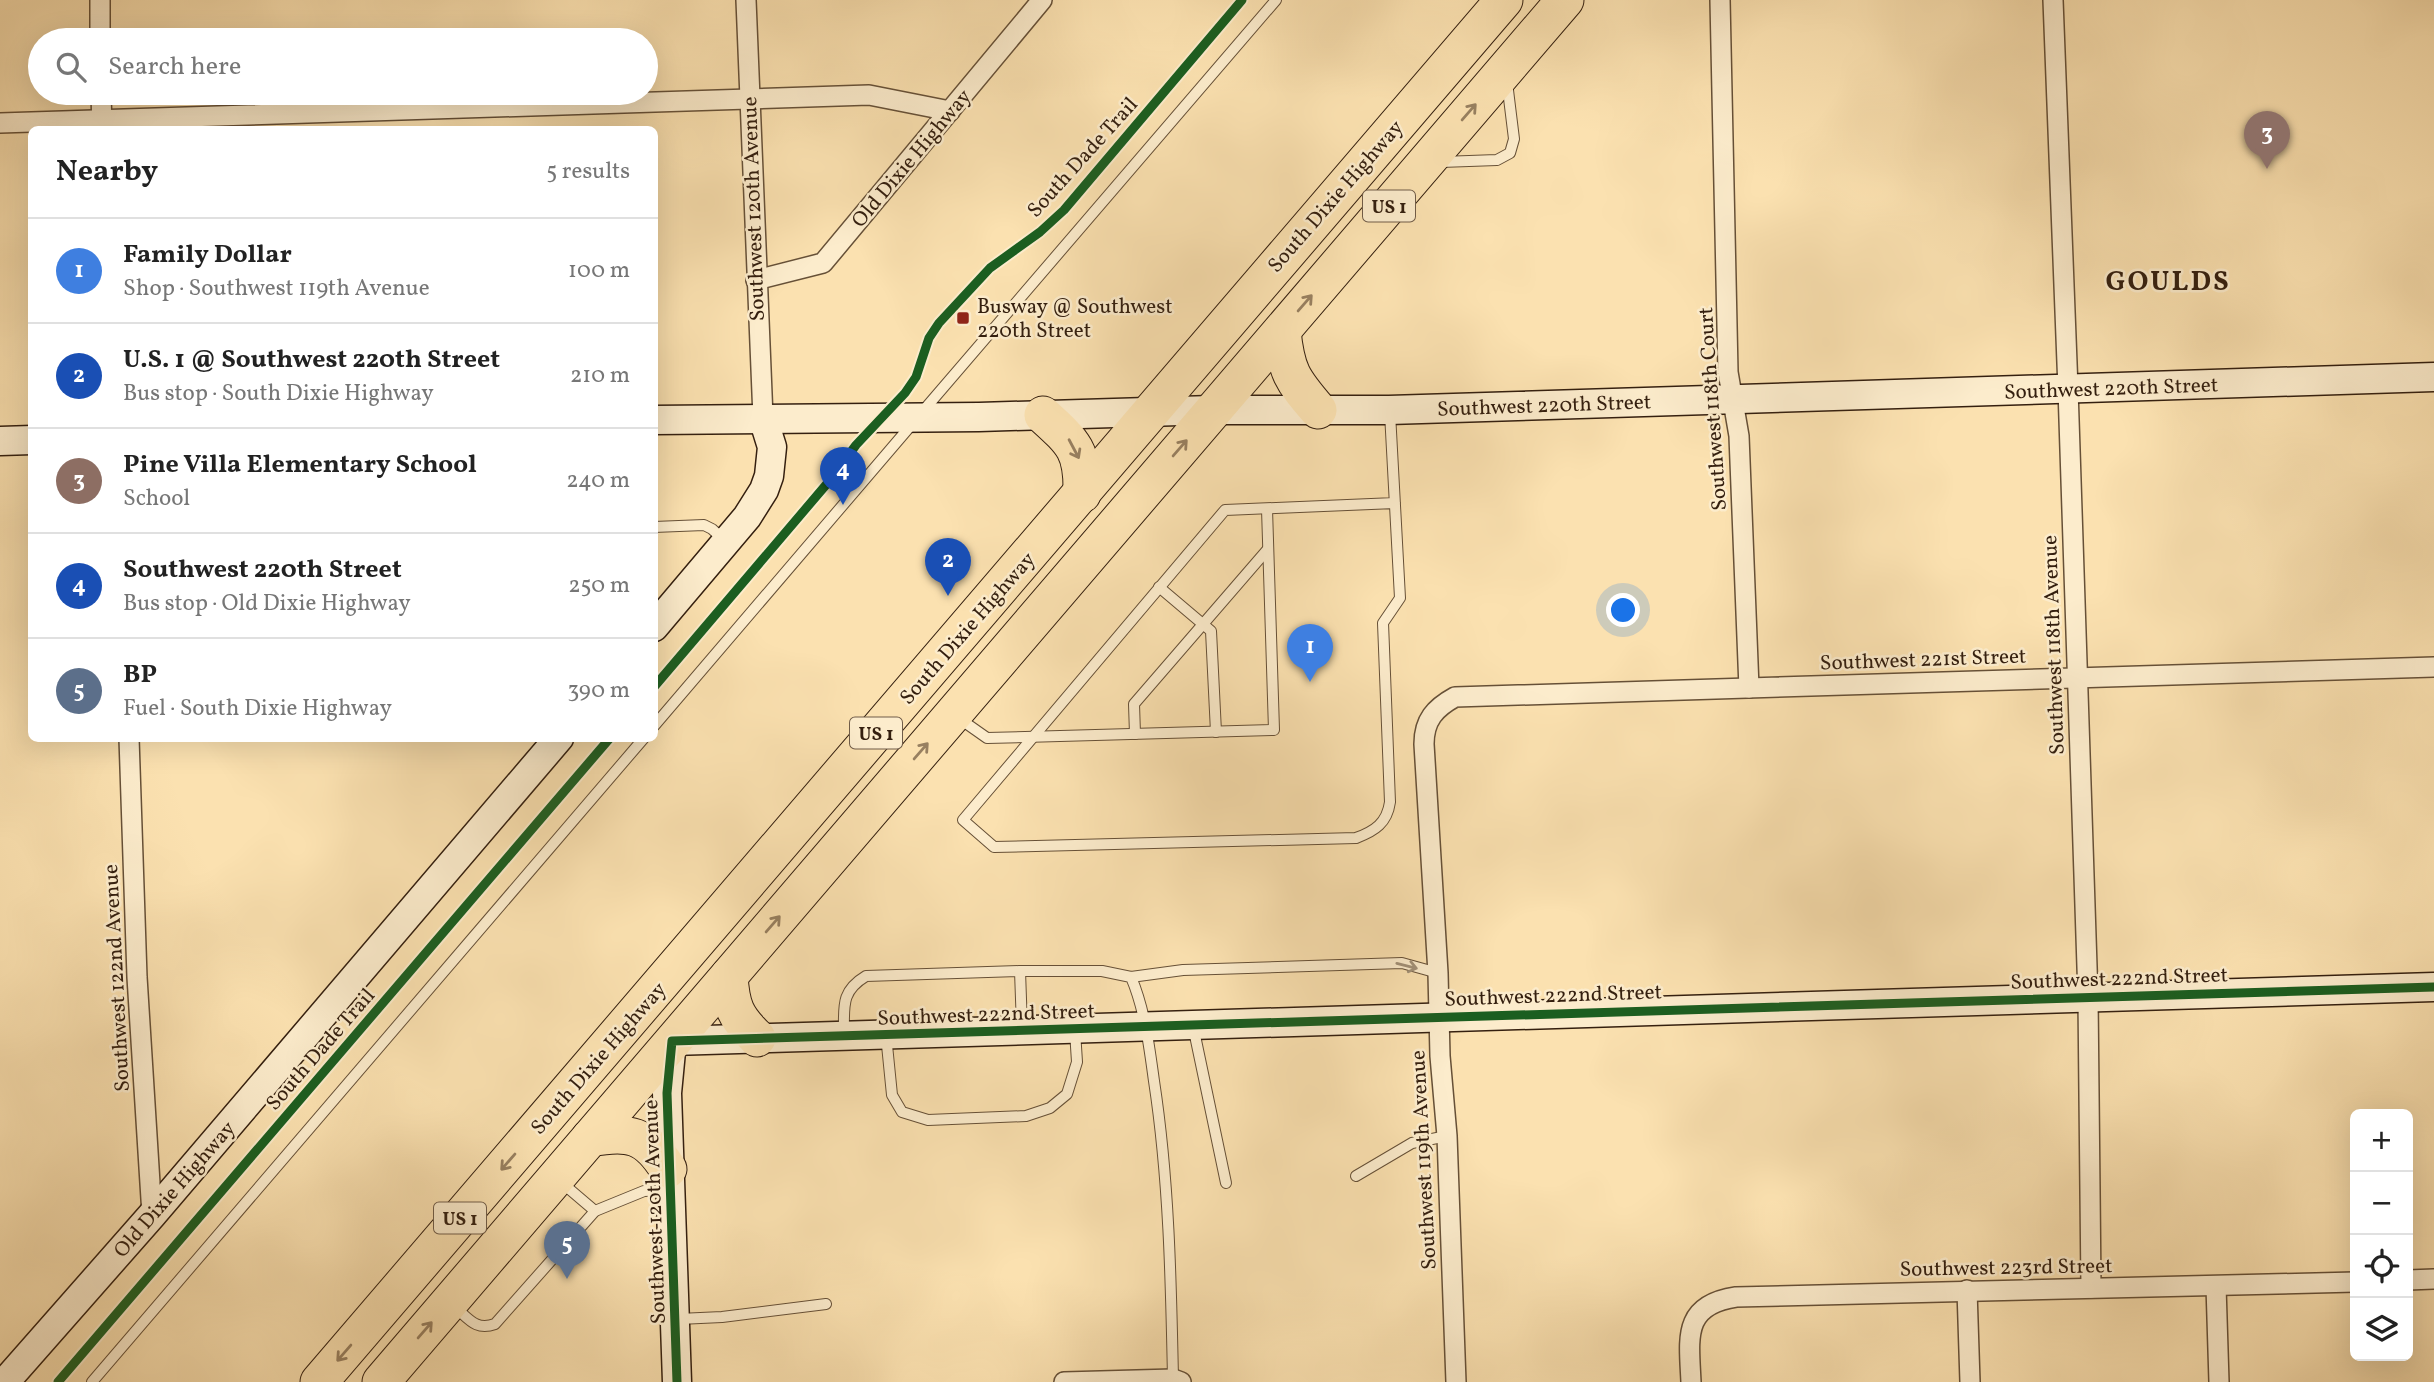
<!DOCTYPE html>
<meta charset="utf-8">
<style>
body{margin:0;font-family:Vollkorn,serif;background:#f6f6f6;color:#222}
.controls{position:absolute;right:21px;bottom:21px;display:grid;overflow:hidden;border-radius:10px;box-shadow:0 7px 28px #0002}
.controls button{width:63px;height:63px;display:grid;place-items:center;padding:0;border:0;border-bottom:2px solid #e0e0e0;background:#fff;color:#222;font:35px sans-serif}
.you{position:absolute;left:1624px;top:611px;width:24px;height:24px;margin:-18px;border:5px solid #fff;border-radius:50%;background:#1a73e8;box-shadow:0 0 0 10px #1a73e833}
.badge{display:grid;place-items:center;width:46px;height:46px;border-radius:50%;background:#8f2418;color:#fff;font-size:23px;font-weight:700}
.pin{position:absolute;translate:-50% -58px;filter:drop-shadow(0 2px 4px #0008)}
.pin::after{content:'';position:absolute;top:37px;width:24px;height:21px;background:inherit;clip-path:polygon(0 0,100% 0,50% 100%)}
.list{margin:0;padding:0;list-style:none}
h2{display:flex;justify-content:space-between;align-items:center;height:91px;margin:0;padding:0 28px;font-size:30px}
h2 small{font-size:23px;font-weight:400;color:#767676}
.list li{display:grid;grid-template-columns:46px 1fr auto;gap:21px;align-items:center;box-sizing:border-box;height:105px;padding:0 28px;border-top:2px solid #e0e0e0}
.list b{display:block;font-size:26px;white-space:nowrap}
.list p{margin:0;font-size:23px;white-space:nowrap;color:#767676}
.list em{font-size:23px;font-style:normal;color:#767676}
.icon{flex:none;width:38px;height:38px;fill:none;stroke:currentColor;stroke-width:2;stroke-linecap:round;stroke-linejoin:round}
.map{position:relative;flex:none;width:2434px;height:1382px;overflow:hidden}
.search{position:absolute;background:#fff;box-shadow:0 7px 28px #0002;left:28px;top:28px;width:630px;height:77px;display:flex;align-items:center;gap:18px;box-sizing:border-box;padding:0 24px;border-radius:38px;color:#767676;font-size:26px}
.panel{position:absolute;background:#fff;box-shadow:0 7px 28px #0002;left:28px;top:126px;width:630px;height:616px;border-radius:10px}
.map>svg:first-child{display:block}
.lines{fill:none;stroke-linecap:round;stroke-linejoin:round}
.lane-casing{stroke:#665037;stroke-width:12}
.street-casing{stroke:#665037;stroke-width:22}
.secondary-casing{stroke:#341f0f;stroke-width:31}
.highway-casing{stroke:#341f0f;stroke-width:39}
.lane{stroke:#fceccc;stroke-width:10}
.street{stroke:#fceccc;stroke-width:19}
.secondary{stroke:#fceccc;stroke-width:28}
.highway{stroke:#fbe1b0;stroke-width:37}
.cycleway-casing{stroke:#fceccc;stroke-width:13}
.cycleway{stroke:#1b5e20;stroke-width:9}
.oneway{stroke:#988060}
.oneway2{stroke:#a29077}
.poi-dot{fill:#8f2418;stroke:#fceccc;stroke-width:2.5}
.labels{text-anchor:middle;stroke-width:5;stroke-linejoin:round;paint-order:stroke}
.shield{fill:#fceccc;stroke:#705c48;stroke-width:2}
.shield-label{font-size:19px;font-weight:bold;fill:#341f0f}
.street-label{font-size:21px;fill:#341f0f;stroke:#fceccc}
.poi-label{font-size:21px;fill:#341f0f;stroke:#fceccc;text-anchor:start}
.district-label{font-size:28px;font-weight:bold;letter-spacing:2px;fill:#341f0f;stroke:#fceccc}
</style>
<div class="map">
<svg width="2434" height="1382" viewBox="0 0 2434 1382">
<rect width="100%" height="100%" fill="#fbe1b0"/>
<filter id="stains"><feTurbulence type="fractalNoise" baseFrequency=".00286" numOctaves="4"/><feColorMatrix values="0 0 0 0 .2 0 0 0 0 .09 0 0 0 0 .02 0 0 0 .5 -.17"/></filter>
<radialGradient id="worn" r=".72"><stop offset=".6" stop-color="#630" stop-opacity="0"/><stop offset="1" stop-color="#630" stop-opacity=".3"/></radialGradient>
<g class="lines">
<defs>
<g id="lane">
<path d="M1441,162L1497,160L1510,153L1514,139L1507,82"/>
<path d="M923,411L1276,0"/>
<path d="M1390,413L1400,598L1383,623L1390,802C1387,823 1375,831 1356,838L994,847L963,820L1225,510L1395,503"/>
<path d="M654,527L704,525L712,529L725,541"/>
<path d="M1159,587L1211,631L1216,732"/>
<path d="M960,719L987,738L1274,730L1267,509"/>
<path d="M654,726L913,423"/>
<path d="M1135,734L1134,704L1268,549"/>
<path d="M1020,971H1102L1131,977C1145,1010 1149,1045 1154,1081C1169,1179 1171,1279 1173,1379"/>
<path d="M1131,977L1183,970L1402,963L1438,973"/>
<path d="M1193,1026L1226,1183"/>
<path d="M844,1032C844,1006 841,991 866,976L1020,971L1022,1027"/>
<path d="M886,1035L892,1095L902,1112L928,1120L1026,1116L1050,1108L1067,1094L1077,1062L1075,1031"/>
<path d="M1356,1176L1412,1143L1447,1136"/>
<path d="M561,1182L595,1211"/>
<path d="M455,1307C469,1319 476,1331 495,1324L595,1211L644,1191L668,1190"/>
<path d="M679,1319L722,1317L826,1304"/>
<path d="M92,1382L644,738"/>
</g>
<g id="street">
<path d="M100,0V40"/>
<path d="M746,0L763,418"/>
<path d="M1720,0L1728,372L1739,436L1749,688"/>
<path d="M2053,0L2068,389L2088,997L2091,1288"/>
<path d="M101,93L102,130"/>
<path d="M0,123L869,95L950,111"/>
<path d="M756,280L823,263L1042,0"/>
<path d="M129,738L137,977L152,1215"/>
<path d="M2408,1280L2434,1279"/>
<path d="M2216,1286L2219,1382"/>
<path d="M1967,1290L1970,1382"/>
<path d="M1064,1382L1173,1379L1181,1382"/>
<path d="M1456,1382L1447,1136L1440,1056L1438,973L1424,744C1424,720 1435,708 1455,697L2434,667"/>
<path d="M1691,1382C1689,1338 1682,1305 1736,1297L2355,1282"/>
</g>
<g id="secondary">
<path d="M654,420L979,417L1212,410H1389L2434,377"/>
<path d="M0,441L32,440"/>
<path d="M654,627L747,517L764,490L769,476L772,447L763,418"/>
<path d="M5,1382L152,1215L559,738"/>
<path d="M677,1382L667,1093L672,1041L2434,987"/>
</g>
<g id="highway">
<path d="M1282,331C1286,371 1292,380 1318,410"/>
<path d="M1043,415C1074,443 1083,451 1082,494"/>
<path d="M729,976C731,1006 735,1017 757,1038"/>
<path d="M590,1138C629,1131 646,1134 668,1169"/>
<path d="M319,1382L1504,0"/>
<path d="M381,1382L1565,0"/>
</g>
</defs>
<use href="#lane" class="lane-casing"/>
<use href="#street" class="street-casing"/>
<use href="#secondary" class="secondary-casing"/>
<use href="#highway" class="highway-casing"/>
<use href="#lane" class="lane"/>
<use href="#street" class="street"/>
<use href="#secondary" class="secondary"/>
<use href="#highway" class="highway"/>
<defs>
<g id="cycleway">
<path d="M654,687L831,479L856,445L905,393L916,377L929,338L939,323L990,268L1040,232L1064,210L1242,0"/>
<path d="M58,1382L610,738"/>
<path d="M677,1382L667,1093L672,1041L2434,987"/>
</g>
</defs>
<use href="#cycleway" class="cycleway-casing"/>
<use href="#cycleway" class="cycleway"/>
</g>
<defs><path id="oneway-shaft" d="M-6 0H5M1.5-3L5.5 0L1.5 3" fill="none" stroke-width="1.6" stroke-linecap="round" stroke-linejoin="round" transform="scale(1.75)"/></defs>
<g class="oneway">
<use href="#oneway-shaft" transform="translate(1469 112) rotate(-49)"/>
<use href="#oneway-shaft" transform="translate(1305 303) rotate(-49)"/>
<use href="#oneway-shaft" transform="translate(1180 448) rotate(-49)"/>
<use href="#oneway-shaft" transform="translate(1074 449) rotate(62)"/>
<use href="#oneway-shaft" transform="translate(921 751) rotate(-49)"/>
<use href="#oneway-shaft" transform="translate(773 924) rotate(-49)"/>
<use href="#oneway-shaft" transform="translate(508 1162) rotate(131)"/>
<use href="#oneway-shaft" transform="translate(425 1330) rotate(-49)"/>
<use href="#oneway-shaft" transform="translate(344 1353) rotate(131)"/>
</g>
<use class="oneway2" href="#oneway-shaft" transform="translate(1407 966) rotate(14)"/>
<rect class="poi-dot" x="956" y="311" width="14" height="14" rx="3.5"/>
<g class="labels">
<g class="shield">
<rect x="1363" y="190.5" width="52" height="31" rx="5"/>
<rect x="850" y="717.5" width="52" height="31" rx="5"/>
<rect x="434" y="1202.5" width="52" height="31" rx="5"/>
</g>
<g class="shield-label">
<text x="1389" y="213">US 1</text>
<text x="876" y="740">US 1</text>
<text x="460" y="1225">US 1</text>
</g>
<g class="street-label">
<text transform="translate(1082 157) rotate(-48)" y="7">South Dade Trail</text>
<text transform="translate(911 158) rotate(-50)" y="7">Old Dixie Highway</text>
<text transform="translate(1335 196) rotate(-49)" y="7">South Dixie Highway</text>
<text transform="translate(753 209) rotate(-92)" y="7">Southwest 120th Avenue</text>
<text transform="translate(2111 388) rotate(-2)" y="7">Southwest 220th Street</text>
<text transform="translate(1544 405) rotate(-2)" y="7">Southwest 220th Street</text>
<text transform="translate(1712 409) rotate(-94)" y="7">Southwest 118th Court</text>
<text transform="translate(967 628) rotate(-49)" y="7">South Dixie Highway</text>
<text transform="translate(2053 645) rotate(-92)" y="7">Southwest 118th Avenue</text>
<text transform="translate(1923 659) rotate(-2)" y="7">Southwest 221st Street</text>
<text transform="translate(116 978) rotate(-93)" y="7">Southwest 122nd Avenue</text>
<text transform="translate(2119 978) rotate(-2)" y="7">Southwest 222nd Street</text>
<text transform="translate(1553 995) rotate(-2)" y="7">Southwest 222nd Street</text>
<text transform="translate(986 1014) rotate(-2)" y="7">Southwest 222nd Street</text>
<text transform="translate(320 1049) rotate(-49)" y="7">South Dade Trail</text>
<text transform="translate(598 1058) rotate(-49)" y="7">South Dixie Highway</text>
<text transform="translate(1423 1160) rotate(-93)" y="7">Southwest 119th Avenue</text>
<text transform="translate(174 1189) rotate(-49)" y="7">Old Dixie Highway</text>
<text transform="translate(654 1212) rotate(-92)" y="7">Southwest 120th Avenue</text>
<text transform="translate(2006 1267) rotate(-1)" y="7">Southwest 223rd Street</text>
</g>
<g class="poi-label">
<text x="977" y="313">Busway @ Southwest<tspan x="977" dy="24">220th Street</tspan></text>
</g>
<g class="district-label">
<text x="2168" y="290">GOULDS</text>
</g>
</g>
<rect width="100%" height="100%" filter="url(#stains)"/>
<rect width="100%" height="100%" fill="url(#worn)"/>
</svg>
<div class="controls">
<button>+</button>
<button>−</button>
<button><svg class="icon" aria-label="locate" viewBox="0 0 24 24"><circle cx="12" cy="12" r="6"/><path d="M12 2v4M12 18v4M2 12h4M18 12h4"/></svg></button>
<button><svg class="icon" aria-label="layers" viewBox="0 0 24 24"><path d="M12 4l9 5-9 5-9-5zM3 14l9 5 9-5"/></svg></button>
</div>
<div class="you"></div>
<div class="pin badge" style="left:1310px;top:682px;background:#3f7fe0">1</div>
<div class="pin badge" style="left:948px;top:596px;background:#1a4fb4">2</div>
<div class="pin badge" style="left:2267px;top:169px;background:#8d6e63">3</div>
<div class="pin badge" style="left:843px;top:505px;background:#1a4fb4">4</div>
<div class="pin badge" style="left:567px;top:1279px;background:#5c6f8a">5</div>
<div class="search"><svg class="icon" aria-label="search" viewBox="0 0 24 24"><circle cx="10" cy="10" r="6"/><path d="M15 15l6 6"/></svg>Search here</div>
<section class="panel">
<h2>Nearby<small>5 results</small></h2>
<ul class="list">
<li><span class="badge" style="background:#3f7fe0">1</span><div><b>Family Dollar</b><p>Shop · Southwest 119th Avenue</p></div><em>100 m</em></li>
<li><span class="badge" style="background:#1a4fb4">2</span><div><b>U.S. 1 @ Southwest 220th Street</b><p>Bus stop · South Dixie Highway</p></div><em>210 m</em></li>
<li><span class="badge" style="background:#8d6e63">3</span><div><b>Pine Villa Elementary School</b><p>School</p></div><em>240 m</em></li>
<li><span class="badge" style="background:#1a4fb4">4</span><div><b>Southwest 220th Street</b><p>Bus stop · Old Dixie Highway</p></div><em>250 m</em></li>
<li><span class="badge" style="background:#5c6f8a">5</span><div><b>BP</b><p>Fuel · South Dixie Highway</p></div><em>390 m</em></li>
</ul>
</section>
</div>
